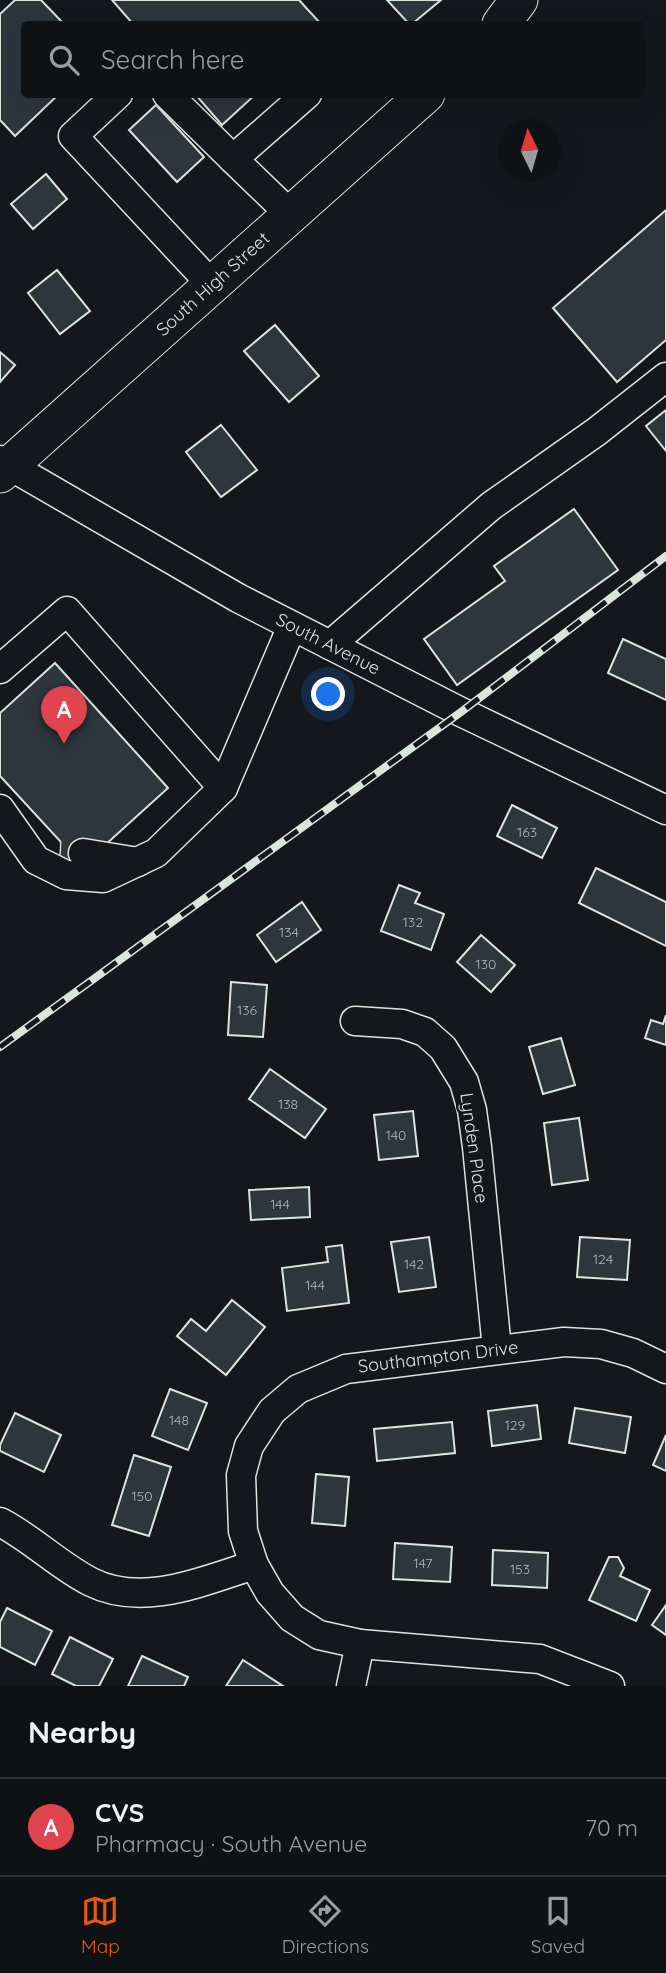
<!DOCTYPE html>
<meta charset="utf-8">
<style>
body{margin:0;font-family:Quicksand,sans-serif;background:#181b1e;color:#f1f3f6}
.compass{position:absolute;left:498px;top:119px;width:63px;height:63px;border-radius:50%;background:#0f1215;box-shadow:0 7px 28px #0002;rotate:355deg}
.you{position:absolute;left:329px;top:695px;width:24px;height:24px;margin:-18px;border:5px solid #fff;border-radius:50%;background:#1a73e8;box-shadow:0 0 0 10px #1a73e833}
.badge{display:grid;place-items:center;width:46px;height:46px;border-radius:50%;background:#ea580c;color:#fff;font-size:23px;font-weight:700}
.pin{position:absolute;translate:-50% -58px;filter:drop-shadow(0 2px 4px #0008)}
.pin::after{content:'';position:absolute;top:37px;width:24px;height:21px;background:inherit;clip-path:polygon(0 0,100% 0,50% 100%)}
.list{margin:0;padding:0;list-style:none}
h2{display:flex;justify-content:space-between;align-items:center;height:91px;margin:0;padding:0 28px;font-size:30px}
h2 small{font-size:23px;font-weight:400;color:#9b9ea0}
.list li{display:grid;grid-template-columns:46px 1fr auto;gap:21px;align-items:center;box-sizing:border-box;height:98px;padding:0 28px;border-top:2px solid #2f3234}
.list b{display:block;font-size:26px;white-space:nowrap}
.list p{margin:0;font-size:23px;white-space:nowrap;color:#9b9ea0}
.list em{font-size:23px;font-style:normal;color:#9b9ea0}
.icon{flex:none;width:38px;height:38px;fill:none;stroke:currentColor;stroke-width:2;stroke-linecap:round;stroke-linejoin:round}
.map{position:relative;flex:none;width:666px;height:1686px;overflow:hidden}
.search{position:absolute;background:#0f1215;box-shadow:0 7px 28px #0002;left:21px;right:21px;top:21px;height:77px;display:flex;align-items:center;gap:18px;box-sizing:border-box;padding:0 24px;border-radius:7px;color:#9b9ea0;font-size:26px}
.sheet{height:189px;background:#0f1215}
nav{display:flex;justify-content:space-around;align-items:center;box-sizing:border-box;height:98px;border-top:2px solid #2f3234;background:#0f1215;font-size:19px;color:#9b9ea0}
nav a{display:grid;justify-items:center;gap:4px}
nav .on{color:#ea580c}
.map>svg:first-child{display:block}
.building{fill:#2c363c;stroke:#d8e6dc;stroke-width:2}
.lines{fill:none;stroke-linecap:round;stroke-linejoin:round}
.minor-tunnel{stroke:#313739;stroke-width:28;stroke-dasharray:28 14;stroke-linecap:butt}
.minor-casing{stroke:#d8e6dc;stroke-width:31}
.major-casing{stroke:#d8e6dc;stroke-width:39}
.minor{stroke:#14181c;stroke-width:28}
.major{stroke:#14181c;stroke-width:37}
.rail-casing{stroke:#d8e6dc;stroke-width:8}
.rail{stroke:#14181c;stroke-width:5;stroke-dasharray:16;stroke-linecap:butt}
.labels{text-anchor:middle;stroke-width:5;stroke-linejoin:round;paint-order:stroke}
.number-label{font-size:14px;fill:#adbab4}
.street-label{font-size:18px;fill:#d8e6dc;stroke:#14181c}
</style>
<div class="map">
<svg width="666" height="1686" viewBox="0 0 666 1686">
<rect width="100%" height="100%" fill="#14181c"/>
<g class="building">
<path d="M15,0H41L64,24H24V94H59L15,136L0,120V14Z"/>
<path d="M112,0H299L321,24H133Z"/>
<path d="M387,0H441L412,24H409Z"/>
<path d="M195,94H256L222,125Z"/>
<path d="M156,105L204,157L177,182L129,130Z"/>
<path d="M46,174L67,199L33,229L11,204Z"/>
<path d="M666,210V340L617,382L553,308Z"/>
<path d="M57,270L90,311L60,334L28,293Z"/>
<path d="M275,325L319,376L289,402L244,351Z"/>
<path d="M0,352L15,365L0,382Z"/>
<path d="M666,410V451L646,426Z"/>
<path d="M221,425L257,470L221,497L186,452Z"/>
<path d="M574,509L618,570L457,685L424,639L505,581L494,566Z"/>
<path d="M623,639L666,659V700L608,673Z"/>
<path d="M55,663L168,788L83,865H60L61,842L0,776V713Z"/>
<path d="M512,805L557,828L542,858L497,836Z"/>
<path d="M596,868L666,902V946L579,903Z"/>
<path d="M399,885L420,893L415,903L444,914L431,950L381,931Z"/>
<path d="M302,902L321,930L276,962L257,935Z"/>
<path d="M481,935L515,965L491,992L457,962Z"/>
<path d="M231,982L267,985L263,1037L228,1035Z"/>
<path d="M666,1015V1045L645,1038L651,1020L663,1024Z"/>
<path d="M561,1038L575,1085L543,1094L529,1047Z"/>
<path d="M270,1069L326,1109L305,1138L249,1099Z"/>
<path d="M413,1111L418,1156L379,1160L374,1115Z"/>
<path d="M579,1118L588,1180L552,1185L544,1123Z"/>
<path d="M309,1187L310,1217L251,1220L249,1190Z"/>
<path d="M429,1237L436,1287L399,1292L391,1242Z"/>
<path d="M580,1237L630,1240L627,1280L577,1277Z"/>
<path d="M342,1245L349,1303L287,1311L282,1268L328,1262L326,1247Z"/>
<path d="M232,1300L265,1327L226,1375L177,1336L191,1319L206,1331Z"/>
<path d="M170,1389L207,1403L188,1450L152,1436Z"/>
<path d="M537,1405L541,1439L492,1446L488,1411Z"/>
<path d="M575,1408L631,1417L625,1453L569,1443Z"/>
<path d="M15,1413L61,1435L44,1472L0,1451V1445Z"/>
<path d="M452,1422L455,1453L377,1461L374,1429Z"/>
<path d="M666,1435V1471L653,1465Z"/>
<path d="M134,1455L171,1467L149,1536L112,1525Z"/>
<path d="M316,1474L349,1477L345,1526L312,1523Z"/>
<path d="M395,1543L452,1547L450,1582L393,1579Z"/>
<path d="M493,1550L548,1553L547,1588L492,1585Z"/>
<path d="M609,1557H618L624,1568L620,1576L650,1590L636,1621L589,1600Z"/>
<path d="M666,1605V1635L652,1625Z"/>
<path d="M7,1608L52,1631L35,1665L0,1647V1622Z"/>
<path d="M70,1637L113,1659L99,1686H76L52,1674Z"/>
<path d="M142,1656L188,1677L184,1686H128Z"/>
<path d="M243,1660L283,1686H226Z"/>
</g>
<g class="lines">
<path class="minor-tunnel" d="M61,852L83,853"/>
<defs>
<g id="minor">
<path d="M118,94L73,136L212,285"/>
<path d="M167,94L233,159"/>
<path d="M291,215L233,159L307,94"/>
<path d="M0,460L238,598L461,712L666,810"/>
<path d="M330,645L491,506L596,432L666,377"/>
<path d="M0,669L67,611L223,788L292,626"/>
<path d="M0,809L36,860L66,875L103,878L156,853L223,788"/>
<path d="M83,853L138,862"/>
<path d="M355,1021L402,1024L425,1032L443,1048L464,1082L472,1110L477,1147L497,1349"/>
<path d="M0,1522C33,1539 59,1566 91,1582C143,1608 203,1581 254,1565"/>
<path d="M351,1686L360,1644"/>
<path d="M610,1686L540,1659L360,1644L319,1635L292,1618L270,1593L254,1565L243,1531L241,1475L249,1446L272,1411L298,1389L346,1369L564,1342L601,1344L633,1353L666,1369"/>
</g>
<g id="major">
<path d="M501,24L519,0"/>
<path d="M0,474L426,94"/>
</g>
</defs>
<use href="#minor" class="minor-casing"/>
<use href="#major" class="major-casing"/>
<use href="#minor" class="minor"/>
<use href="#major" class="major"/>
<defs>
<path id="rail" d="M0,1047L461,712L666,556"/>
</defs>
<use href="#rail" class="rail-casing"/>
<use href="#rail" class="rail"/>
</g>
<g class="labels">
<g class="number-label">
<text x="527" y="837">163</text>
<text x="413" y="927">132</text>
<text x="289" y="937">134</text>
<text x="486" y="969">130</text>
<text x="247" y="1015">136</text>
<text x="288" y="1109">138</text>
<text x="396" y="1140">140</text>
<text x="280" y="1209">144</text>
<text x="603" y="1264">124</text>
<text x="414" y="1269">142</text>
<text x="315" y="1290">144</text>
<text x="179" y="1425">148</text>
<text x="515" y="1430">129</text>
<text x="142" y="1501">150</text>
<text x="423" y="1568">147</text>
<text x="520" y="1574">153</text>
</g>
<g class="street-label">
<text transform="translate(213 284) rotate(-42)" y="6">South High Street</text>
<text transform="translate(328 644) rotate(27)" y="6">South Avenue</text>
<text transform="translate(474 1148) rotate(82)" y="6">Lynden Place</text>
<text transform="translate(438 1357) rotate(-7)" y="6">Southampton Drive</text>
</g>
</g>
</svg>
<svg class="compass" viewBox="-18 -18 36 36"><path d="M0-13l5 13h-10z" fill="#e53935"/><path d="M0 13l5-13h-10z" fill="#9b9ea0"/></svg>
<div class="you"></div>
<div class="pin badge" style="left:64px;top:744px;background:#e0444e">A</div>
<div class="search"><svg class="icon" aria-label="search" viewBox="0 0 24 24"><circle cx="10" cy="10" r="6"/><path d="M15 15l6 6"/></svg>Search here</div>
</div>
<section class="sheet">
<h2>Nearby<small></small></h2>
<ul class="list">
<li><span class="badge" style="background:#e0444e">A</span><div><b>CVS</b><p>Pharmacy · South Avenue</p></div><em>70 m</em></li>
</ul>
</section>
<nav>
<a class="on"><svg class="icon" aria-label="map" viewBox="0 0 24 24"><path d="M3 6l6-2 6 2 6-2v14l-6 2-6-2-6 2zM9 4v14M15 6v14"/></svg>Map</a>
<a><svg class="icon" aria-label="directions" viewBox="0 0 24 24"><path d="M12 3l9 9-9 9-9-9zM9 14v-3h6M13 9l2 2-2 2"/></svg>Directions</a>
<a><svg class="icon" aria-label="saved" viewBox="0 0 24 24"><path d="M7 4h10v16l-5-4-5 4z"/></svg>Saved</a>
</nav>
